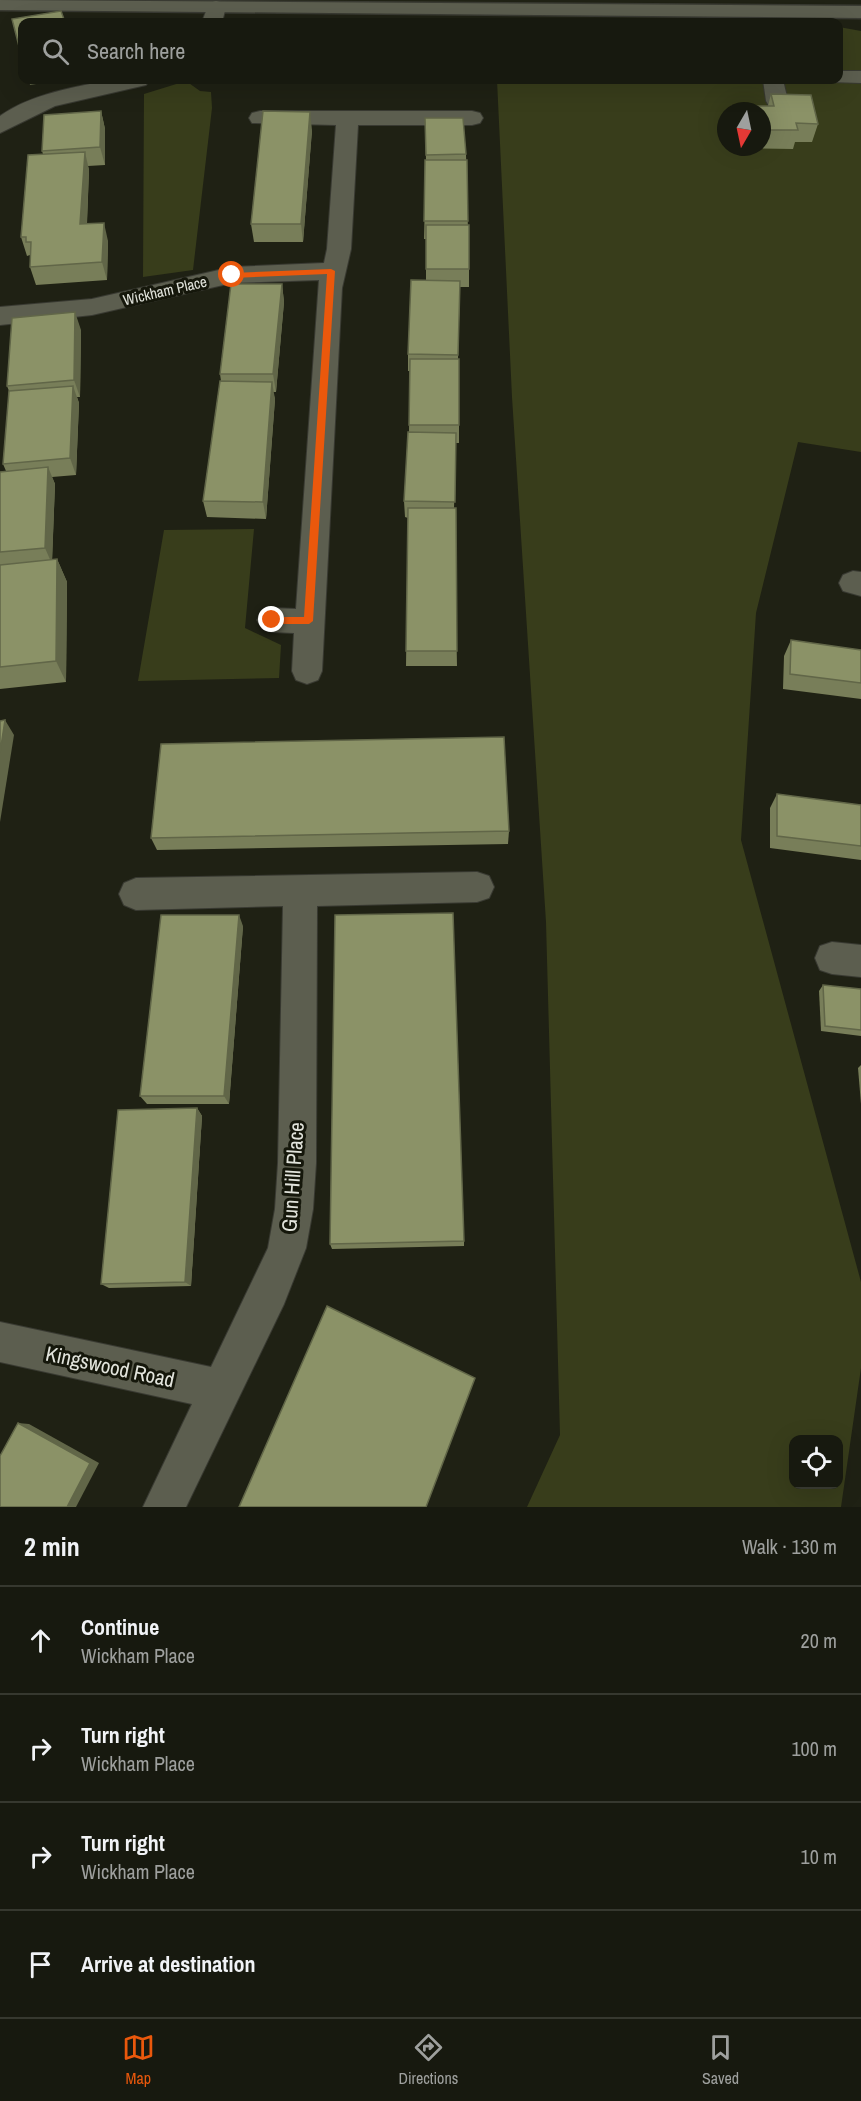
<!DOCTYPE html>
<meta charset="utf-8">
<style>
body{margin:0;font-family:"Archivo Narrow",sans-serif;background:#202218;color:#f1f3f6}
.controls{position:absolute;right:18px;bottom:18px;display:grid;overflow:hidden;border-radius:12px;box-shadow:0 6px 24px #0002}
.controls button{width:54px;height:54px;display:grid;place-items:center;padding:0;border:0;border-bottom:2px solid #36382f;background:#17190f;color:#f1f3f6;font:30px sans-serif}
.compass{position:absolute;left:717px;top:102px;width:54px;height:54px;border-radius:50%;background:#17190f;box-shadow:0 6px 24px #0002;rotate:189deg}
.stop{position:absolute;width:18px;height:18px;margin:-14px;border:4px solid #ea580c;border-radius:50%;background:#fff}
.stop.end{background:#ea580c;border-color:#fff;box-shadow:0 2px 6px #0008}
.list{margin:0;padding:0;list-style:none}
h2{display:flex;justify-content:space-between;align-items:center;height:78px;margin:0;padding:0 24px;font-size:26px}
h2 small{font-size:20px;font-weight:400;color:#9ea09e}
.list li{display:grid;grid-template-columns:39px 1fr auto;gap:18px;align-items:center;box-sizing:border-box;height:108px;padding:0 24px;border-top:2px solid #36382f}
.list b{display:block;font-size:22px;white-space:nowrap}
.list p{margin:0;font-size:20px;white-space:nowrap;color:#9ea09e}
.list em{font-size:20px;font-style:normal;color:#9ea09e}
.icon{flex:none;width:33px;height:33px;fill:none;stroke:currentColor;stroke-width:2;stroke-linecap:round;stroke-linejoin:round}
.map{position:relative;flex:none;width:861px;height:1507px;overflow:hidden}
.search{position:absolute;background:#17190f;box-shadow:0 6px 24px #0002;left:18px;right:18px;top:18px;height:66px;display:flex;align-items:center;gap:15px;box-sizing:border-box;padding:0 21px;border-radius:12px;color:#9ea09e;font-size:22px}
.sheet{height:510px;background:#17190f}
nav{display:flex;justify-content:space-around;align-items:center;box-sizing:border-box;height:84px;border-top:2px solid #36382f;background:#17190f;font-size:16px;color:#9ea09e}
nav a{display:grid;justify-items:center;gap:3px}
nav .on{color:#ea580c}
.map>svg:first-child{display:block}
.green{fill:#383d1b;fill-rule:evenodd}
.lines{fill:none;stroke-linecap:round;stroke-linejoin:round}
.minor-casing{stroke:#393a32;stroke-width:2}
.tertiary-casing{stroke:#393a32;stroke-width:3}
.minor{fill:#5c5e4f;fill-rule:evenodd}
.tertiary{fill:#5c5e4f;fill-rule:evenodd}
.wall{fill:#787e59}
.shaded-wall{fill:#616648}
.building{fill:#8b9267;stroke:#616648;stroke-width:1.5}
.route{fill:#ea580c}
.labels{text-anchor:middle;stroke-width:6;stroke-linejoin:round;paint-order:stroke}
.far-street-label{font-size:15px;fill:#e2e4dc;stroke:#15170b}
.near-street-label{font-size:21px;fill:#e2e4dc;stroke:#15170b}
</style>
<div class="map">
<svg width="861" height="1507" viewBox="0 0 861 1507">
<rect width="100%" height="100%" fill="#1f2114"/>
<g class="green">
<path d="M839,27L861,31V452L798,442L756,613L741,840L861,1282V1368L841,1507H527L560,1435L546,922L512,397L497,80H838ZM726,111H762V147H726ZM794,1440H838V1484H794Z"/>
<path d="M186,81L200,91L211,92L212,108L193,270L143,277L144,94Z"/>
<path d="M254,529L245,628L281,645L279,678L138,681L164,530Z"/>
</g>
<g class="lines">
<defs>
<g id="minor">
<path d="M216,1L223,3L226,7L222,22H202L209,3Z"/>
<path d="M838,71H861V83L830,82L829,80H838Z"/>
<path d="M111,80H149L146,85L55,106L0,133V116C31,94 74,87 111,80Z"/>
<path d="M763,80H783L788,101L785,106L777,108L769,106L766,101Z"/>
<path d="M260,111H472L480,113L483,118L480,123L472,125H358L351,249L342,288L322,671L318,680L307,684L296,680L292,671L294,633L272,632L262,628L257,620L262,612L272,608L296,609L319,280L232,283L92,315L0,325V307L92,299L232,267L324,263L327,249L336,125L252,123L249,118L252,113Z"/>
<path d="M853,571L861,572V596L843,591L839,583L843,575Z"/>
<path d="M477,872L489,876L494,887L489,898L477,902L317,906L316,1163L313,1209L306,1248L284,1304L186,1507H143L192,1404L0,1362V1322L211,1367L268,1248L275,1209L278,1163L283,906L136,910L124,905L119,894L124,883L136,878Z"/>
<path d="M832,942L861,945V977L832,974L820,970L815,958L820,946Z"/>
</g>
<path id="tertiary" d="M0,0L861,6V18L0,10Z"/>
</defs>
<use href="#minor" class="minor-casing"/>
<use href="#tertiary" class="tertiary-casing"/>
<use href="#minor" class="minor"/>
<use href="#tertiary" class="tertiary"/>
</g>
<g class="wall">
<path d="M771,94L818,124L812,142H795L793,149L732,148V147H762V111H731L732,106H768Z"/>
<path d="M101,111L105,129V165L88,166L89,170L87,224L108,241L107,280L36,285L30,267V255L27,256L21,237L43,154L42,151Z"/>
<path d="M425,118L466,154L469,269V287H460L458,359L459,425V443H456L454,508L457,666H406L408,518L405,517L404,501L409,432L410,371H408V354L426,280V239H424L426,160Z"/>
<path d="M312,130L303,242H254L251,224Z"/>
<path d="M282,284L284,302L276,392H273L275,399L266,519L207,517L203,501L221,381L220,374Z"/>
<path d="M81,330L80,397H77L79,403L76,475L52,477L55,484L52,560L57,559L67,582L66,682L0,689V472L6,471L3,464L9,391L7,386Z"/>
<path d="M791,640L861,650V699L783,689L784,656Z"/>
<path d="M777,794L861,805V860L770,848V808Z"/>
<path d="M509,831L508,844L157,850L151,838Z"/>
<path d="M243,926L229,1104H147L140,1096Z"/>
<path d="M823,985L861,989V1036L821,1031L819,991Z"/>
<path d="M861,1065V1104L858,1068Z"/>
<path d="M197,1108L202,1116L191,1286L109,1288L101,1284Z"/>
<path d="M464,1241V1246L332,1249L330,1244Z"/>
</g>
<g class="shaded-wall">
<path d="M29,80H61L30,85Z"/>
<path d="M101,111L105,129V165L100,147Z"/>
<path d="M310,112L312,130L303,242L301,224Z"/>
<path d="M85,152L89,170L86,243L80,224Z"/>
<path d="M104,223L108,241L107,280L102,262Z"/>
<path d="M282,284L284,302L276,392L273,374Z"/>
<path d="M75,312L81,330L80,397L74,380Z"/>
<path d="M272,382L275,399L266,519L263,502Z"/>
<path d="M73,386L79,403L76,475L70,458Z"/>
<path d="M48,467L55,484L52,564L45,548Z"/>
<path d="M57,559L67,582L66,682L56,661Z"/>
<path d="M5,720L14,735L0,822V753Z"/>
<path d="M239,915L243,926L229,1104L224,1096Z"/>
<path d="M197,1108L202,1116L191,1286L185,1282Z"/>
<path d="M18,1423L29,1424L99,1463L76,1507H67Z"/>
</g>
<g class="building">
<path d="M61,11L65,22H22V58L12,19Z"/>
<path d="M771,94L811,95L818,124L796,123L798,130H762V111H733L732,106H774Z"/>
<path d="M101,111L100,147L42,151L44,115Z"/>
<path d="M263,111L310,112L301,224H251Z"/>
<path d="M425,118H463L466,154L426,155Z"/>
<path d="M85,152L80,224L104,223L102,262L30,267L31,242H26V237H21L28,155Z"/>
<path d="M425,160H467L468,221H424Z"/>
<rect x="426" y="225" width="43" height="44"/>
<path d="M411,280L460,281L458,355L408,354Z"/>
<path d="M231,284H282L273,374H220Z"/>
<path d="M75,312L74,380L7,386L12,318Z"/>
<path d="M410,359H459V425H409Z"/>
<path d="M220,381L272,382L263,502L203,501Z"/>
<path d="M73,386L70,458L3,464L9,391Z"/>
<path d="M408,432L456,433L455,502L404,501Z"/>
<path d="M48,467L45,548L0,552V472Z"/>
<path d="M408,508H456L457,651H406Z"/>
<path d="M57,559L56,661L0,667V565Z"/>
<path d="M791,640L861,650V683L790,674Z"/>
<path d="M5,720L0,753V721Z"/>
<path d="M504,737L509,831L151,838L161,744Z"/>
<path d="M777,794L861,805V846L777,836Z"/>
<path d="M453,913L464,1241L330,1244L335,915Z"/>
<path d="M161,915H239L224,1096H140Z"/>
<path d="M823,985L861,989V1030L825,1026Z"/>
<path d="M197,1108L185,1282L101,1284L118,1110Z"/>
<path d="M327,1306L475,1378L426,1507H239Z"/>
<path d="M18,1423L90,1463L67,1507H0V1456Z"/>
</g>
<path class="route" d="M331,269L335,271L313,621L309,624H272L268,620L272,617H304L327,274L232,278L228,275L232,273Z"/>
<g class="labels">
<g class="far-street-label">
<text transform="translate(165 291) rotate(-13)" y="5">Wickham Place</text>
</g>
<g class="near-street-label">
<text transform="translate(293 1177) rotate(-86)" y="7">Gun Hill Place</text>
<text transform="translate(110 1367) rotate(12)" y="7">Kingswood Road</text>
</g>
</g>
</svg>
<div class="controls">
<button><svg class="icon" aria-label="locate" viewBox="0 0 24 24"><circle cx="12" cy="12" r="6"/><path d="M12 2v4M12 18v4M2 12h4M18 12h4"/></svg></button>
</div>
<svg class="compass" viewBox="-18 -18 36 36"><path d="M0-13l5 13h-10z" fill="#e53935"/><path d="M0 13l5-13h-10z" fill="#9ea09e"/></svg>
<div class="stop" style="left:232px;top:275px"></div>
<div class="stop end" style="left:272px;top:620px"></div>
<div class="search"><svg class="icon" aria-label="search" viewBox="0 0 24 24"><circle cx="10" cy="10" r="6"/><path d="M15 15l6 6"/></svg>Search here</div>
</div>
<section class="sheet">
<h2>2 min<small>Walk · 130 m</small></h2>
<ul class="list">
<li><svg class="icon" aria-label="ahead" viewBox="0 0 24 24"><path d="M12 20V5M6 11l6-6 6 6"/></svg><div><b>Continue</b><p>Wickham Place</p></div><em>20 m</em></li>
<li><svg class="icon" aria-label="right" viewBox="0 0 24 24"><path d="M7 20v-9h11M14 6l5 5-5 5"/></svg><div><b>Turn right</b><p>Wickham Place</p></div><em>100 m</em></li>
<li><svg class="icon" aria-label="right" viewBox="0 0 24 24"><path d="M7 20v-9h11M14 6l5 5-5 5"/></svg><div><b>Turn right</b><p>Wickham Place</p></div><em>10 m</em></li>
<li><svg class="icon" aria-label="arrive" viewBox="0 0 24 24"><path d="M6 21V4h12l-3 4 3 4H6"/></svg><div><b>Arrive at destination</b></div></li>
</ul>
</section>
<nav>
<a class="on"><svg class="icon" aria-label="map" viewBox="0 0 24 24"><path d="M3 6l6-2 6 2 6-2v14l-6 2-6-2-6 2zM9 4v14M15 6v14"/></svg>Map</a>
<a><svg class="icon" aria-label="directions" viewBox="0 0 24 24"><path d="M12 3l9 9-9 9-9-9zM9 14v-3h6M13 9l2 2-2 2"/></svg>Directions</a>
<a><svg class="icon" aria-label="saved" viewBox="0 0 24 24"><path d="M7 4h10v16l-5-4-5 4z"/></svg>Saved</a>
</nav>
